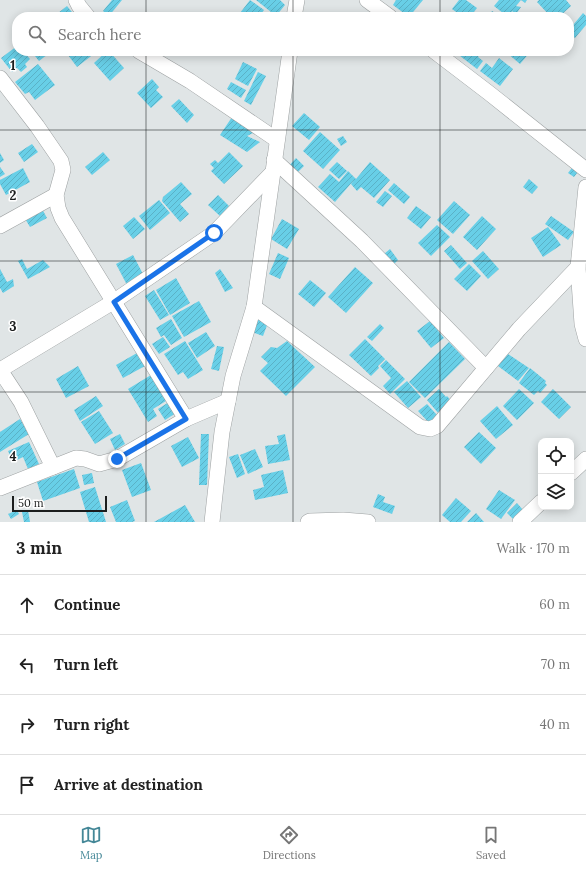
<!DOCTYPE html>
<meta charset="utf-8">
<style>
body{margin:0;font-family:Lora,serif;background:#f2f2f2;color:#222}
.controls{position:absolute;right:12px;bottom:12px;display:grid;overflow:hidden;border-radius:8px;box-shadow:0 2px 10px #0003}
.controls button{width:36px;height:36px;display:grid;place-items:center;padding:0;border:0;border-bottom:1px solid #e0e0e0;background:#fff;color:#222;font:20px sans-serif}
.scale{position:absolute;left:12px;bottom:10px;width:95px;box-sizing:border-box;padding-left:4px;border:2px solid #1b1d1d;border-top:0;font-size:11px;line-height:14px;white-space:nowrap;color:#1b1d1d;-webkit-text-stroke:3px #fff;paint-order:stroke}
.stop{position:absolute;width:12px;height:12px;margin:-9px;border:3px solid #1a73e8;border-radius:50%;background:#fff}
.stop.end{background:#1a73e8;border-color:#fff;box-shadow:0 1px 4px #0008}
.list{margin:0;padding:0;list-style:none}
h2{display:flex;justify-content:space-between;align-items:center;height:52px;margin:0;padding:0 16px;font-size:17px}
h2 small{font-size:13px;font-weight:400;color:#767676}
.list li{display:grid;grid-template-columns:26px 1fr auto;gap:12px;align-items:center;box-sizing:border-box;height:60px;padding:0 16px;border-top:1px solid #e0e0e0}
.list b{display:block;font-size:15px;white-space:nowrap}
.list em{font-size:13px;font-style:normal;color:#767676}
.icon{flex:none;width:22px;height:22px;fill:none;stroke:currentColor;stroke-width:2;stroke-linecap:round;stroke-linejoin:round}
.map{position:relative;flex:none;width:586px;height:522px;overflow:hidden}
.search{position:absolute;background:#fff;box-shadow:0 2px 10px #0003;left:12px;right:12px;top:12px;height:44px;display:flex;align-items:center;gap:10px;box-sizing:border-box;padding:0 14px;border-radius:16px;color:#767676;font-size:15px}
.sheet{height:292px;background:#fff}
nav{display:flex;justify-content:space-around;align-items:center;box-sizing:border-box;height:56px;border-top:1px solid #e0e0e0;background:#fff;font-size:11px;color:#767676}
nav a{display:grid;justify-items:center;gap:2px}
nav .on{color:#448797}
.map>svg:first-child{display:block}
.building{fill:url(#building-hatch)}
.lines{fill:none;stroke-linecap:round;stroke-linejoin:round}
.minor-casing{stroke:#9da1a2;stroke-width:16}
.minor{stroke:#fff;stroke-width:15}
.route{stroke:#1a73e8;stroke-width:5}
.grid{fill:none;stroke:#1b1d1d;stroke-width:1;stroke-opacity:0.55}
.grid-label{font-size:13px;text-anchor:middle;font-weight:bold;fill:#1b1d1d;stroke:#fff;stroke-width:3;stroke-linejoin:round;paint-order:stroke}
</style>
<div class="map">
<svg width="586" height="522" viewBox="0 0 586 522">
<defs>
<pattern id="building-hatch" width="6" height="6" patternUnits="userSpaceOnUse"><rect width="6" height="6" fill="#68cfe7"/><path d="M-1 1l2-2M0 6l6-6M5 7l2-2" fill="none" stroke="#5ab1c6"/></pattern>
</defs>
<rect width="100%" height="100%" fill="#e0e5e6"/>
<g class="building">
<path d="M112,0H122L109,16L103,11Z"/>
<path d="M250,0L264,10L259,17H237Z"/>
<path d="M256,0H280L285,5L276,16Z"/>
<path d="M396,0H423L409,17L393,5Z"/>
<path d="M459,0H466L477,8L470,17H463L452,9Z"/>
<path d="M499,0H527L525,3L521,0L516,6L521,7L516,14L512,11L510,17H508L494,6Z"/>
<path d="M539,0H566L571,6L559,17H551L537,2Z"/>
<path d="M67,6L76,17H53Z"/>
<path d="M492,11L502,17H488Z"/>
<path d="M583,13L586,16V25L575,38L569,32V30Z"/>
<path d="M17,46V51H23L30,59L25,64L27,67L21,72L17,68L12,72L1,58Z"/>
<path d="M31,51H52L39,61Z"/>
<path d="M65,51H94L95,53L77,67Z"/>
<path d="M107,51H109L124,68L110,81L94,63Z"/>
<path d="M456,51H482L478,57L483,61L477,69L455,52Z"/>
<path d="M507,51H531L520,64L506,52Z"/>
<path d="M499,58L513,69L500,86L480,71L486,63L492,68Z"/>
<path d="M243,62L257,69L248,86L235,79Z"/>
<path d="M38,64L55,85L35,100L29,92L25,94L15,82Z"/>
<path d="M258,72L266,76L251,105L244,101Z"/>
<path d="M152,79L159,87L156,90L163,97L151,108L137,93Z"/>
<path d="M231,82L246,90L241,98L227,89Z"/>
<path d="M179,99L194,115L187,123L171,106Z"/>
<path d="M304,113L320,127L309,140L292,126Z"/>
<path d="M232,117L255,132L247,136L260,142L247,152L220,135Z"/>
<path d="M320,132L340,150L323,169L303,151Z"/>
<path d="M343,136L347,142L341,146L337,139Z"/>
<path d="M32,144L38,152L24,162L18,153Z"/>
<path d="M103,152L110,160L92,175L85,167Z"/>
<path d="M229,152L243,166L224,184L211,171L214,168L210,164L215,160L218,163Z"/>
<path d="M0,153L4,160L0,163Z"/>
<path d="M296,158L304,166L295,175L287,168Z"/>
<path d="M337,162L347,171L339,179L329,170Z"/>
<path d="M370,162L390,180L374,198L361,187L357,191L351,184L354,180L335,202L318,187L330,174L339,182L348,171L356,179Z"/>
<path d="M575,164L581,168L574,177L568,173Z"/>
<path d="M0,167L5,174L0,177Z"/>
<path d="M23,168L30,182L6,195L0,184V180Z"/>
<path d="M529,179L538,187L532,194L523,187Z"/>
<path d="M181,182L192,194L180,204L189,214L180,222L162,201L163,197Z"/>
<path d="M394,183L410,197L404,204L388,190Z"/>
<path d="M385,191L392,196L383,207L376,202Z"/>
<path d="M218,195L229,206L220,216L208,205Z"/>
<path d="M159,200L170,213L150,230L139,216Z"/>
<path d="M454,201L470,215L453,234L437,220Z"/>
<path d="M416,206L431,217L421,229L407,218Z"/>
<path d="M41,207L47,218L30,227L24,217Z"/>
<path d="M482,216L496,229L477,250L463,237Z"/>
<path d="M551,216L574,232L568,240L545,224Z"/>
<path d="M134,217L145,229L133,239L123,226Z"/>
<path d="M282,219L299,229L287,249L271,239Z"/>
<path d="M437,225L450,237L431,256L418,243Z"/>
<path d="M548,227L561,245L543,257L531,238Z"/>
<path d="M451,245L467,263L460,269L444,251Z"/>
<path d="M390,249L398,260L393,265L384,254Z"/>
<path d="M483,251L499,269L488,279L472,261Z"/>
<path d="M278,253L289,258L280,279L269,274Z"/>
<path d="M133,255L144,276L127,285L116,264Z"/>
<path d="M22,259L27,269L43,260L50,267L28,279L18,261Z"/>
<path d="M469,264L481,276L467,291L454,279Z"/>
<path d="M355,267L373,283L346,313L328,297Z"/>
<path d="M0,269L7,282L13,279L14,286L3,293L0,288Z"/>
<path d="M220,269L233,288L225,292L215,273Z"/>
<path d="M176,278L190,303L170,315L156,290Z"/>
<path d="M310,280L326,293L314,307L298,294Z"/>
<path d="M154,290L169,315L160,320L145,296Z"/>
<path d="M199,301L211,322L184,337L172,316Z"/>
<path d="M258,315L269,320L263,336L252,332Z"/>
<path d="M171,319L182,338L171,345L164,335L161,337L156,328Z"/>
<path d="M430,321L444,338L431,348L417,331Z"/>
<path d="M380,324L384,328L372,341L367,337Z"/>
<path d="M206,332L215,346L197,358L188,343Z"/>
<path d="M163,337L170,347L159,354L152,344Z"/>
<path d="M365,339L385,359L378,366L379,368L371,376L349,355Z"/>
<path d="M185,341L203,370L188,379L183,372L178,375L164,354Z"/>
<path d="M287,341L315,367L286,396L260,371L268,363L261,357L271,347L277,348Z"/>
<path d="M449,342L465,359L425,398L409,382Z"/>
<path d="M217,346L224,347L219,371L211,369Z"/>
<path d="M137,353L145,366L123,378L116,365Z"/>
<path d="M508,354L529,368L518,381L498,366Z"/>
<path d="M386,360L405,379L390,394L383,386L391,378L380,366Z"/>
<path d="M78,366L89,386L66,398L56,379Z"/>
<path d="M530,368L546,381L545,383L547,385L540,393L538,391L534,395L519,383Z"/>
<path d="M151,375L166,401L153,409L157,416L148,422L128,389Z"/>
<path d="M407,381L421,397L408,408L394,392Z"/>
<path d="M439,389L446,397L447,396L453,403L439,414L427,400Z"/>
<path d="M519,389L534,403L517,420L503,406Z"/>
<path d="M553,389L571,407L559,419L541,402Z"/>
<path d="M96,396L103,406L80,421L74,410Z"/>
<path d="M169,402L176,413L165,420L158,409Z"/>
<path d="M427,404L437,415L429,423L418,411Z"/>
<path d="M497,406L513,425L496,439L480,421Z"/>
<path d="M99,411L113,433L95,444L81,422Z"/>
<path d="M20,419L29,434L0,452V432Z"/>
<path d="M479,432L496,448L481,464L464,447Z"/>
<path d="M120,434L125,444L115,450L110,439Z"/>
<path d="M201,434H209L207,485H199Z"/>
<path d="M285,434L290,460L268,464L265,446L279,444L277,436Z"/>
<path d="M188,437L199,458L182,467L171,446Z"/>
<path d="M29,442L39,464L28,469L23,457L13,462L8,451Z"/>
<path d="M255,449L263,467L248,474L240,455Z"/>
<path d="M238,454L245,474L237,478L229,457Z"/>
<path d="M141,463L151,490L132,497L122,470Z"/>
<path d="M74,469L80,488L43,501L37,482Z"/>
<path d="M283,470L288,493L255,500L253,490L264,487L261,475Z"/>
<path d="M92,473L94,483L84,485L82,475Z"/>
<path d="M95,487L106,522H89L80,492Z"/>
<path d="M499,490L515,500L501,519L486,509Z"/>
<path d="M378,494L385,497L383,502L395,506L392,514L373,507Z"/>
<path d="M456,498L471,511L461,522H450L442,515Z"/>
<path d="M127,500L135,521L132,522H116L110,507Z"/>
<path d="M517,503L523,510L513,519L507,513Z"/>
<path d="M185,505L195,522H154Z"/>
<path d="M17,510L19,514L11,519L8,514Z"/>
<path d="M28,510L30,522H24L22,512Z"/>
<path d="M476,513L484,522H467Z"/>
</g>
<g class="lines">
<defs>
<g id="minor">
<path d="M76,0L79,6L88,17"/>
<path d="M367,0L390,17"/>
<path d="M294,17L297,0"/>
<path d="M139,51L190,81L277,140"/>
<path d="M434,51L489,93L586,170"/>
<path d="M0,78L37,126L61,161L63,170L56,195L58,208L62,218L186,419"/>
<path d="M274,160L362,241L486,368"/>
<path d="M586,187L578,267L582,324L586,339"/>
<path d="M0,226L56,195"/>
<path d="M254,307L420,427L430,429L437,426L519,329L578,267"/>
<path d="M0,370L113,302L214,233L272,173"/>
<path d="M0,370L21,402L53,467"/>
<path d="M571,473L586,459"/>
<path d="M0,488L76,458L85,459L99,464L117,459L186,419L228,401"/>
<path d="M212,522L222,432L233,376L254,307L290,51"/>
<path d="M308,522L310,521L343,520L368,522"/>
<path d="M520,522L541,502"/>
</g>
</defs>
<use href="#minor" class="minor-casing"/>
<use href="#minor" class="minor"/>
</g>
<g class="lines">
<path class="route" d="M117,459L186,419L114,302L214,233"/>
</g>
<path class="grid" d="M146,0V17M293,0V17M440,0V17M146,51V522M293,51V522M440,51V522M0,130H586M0,261H586M0,392H586"/>
<g class="grid-label">
<text x="13" y="70">1</text>
<text x="13" y="200">2</text>
<text x="13" y="331">3</text>
<text x="13" y="461">4</text>
</g>
</svg>
<div class="controls">
<button><svg class="icon" aria-label="locate" viewBox="0 0 24 24"><circle cx="12" cy="12" r="6"/><path d="M12 2v4M12 18v4M2 12h4M18 12h4"/></svg></button>
<button><svg class="icon" aria-label="layers" viewBox="0 0 24 24"><path d="M12 4l9 5-9 5-9-5zM3 14l9 5 9-5"/></svg></button>
</div>
<div class="scale">50 m</div>
<div class="stop" style="left:214px;top:233px"></div>
<div class="stop end" style="left:117px;top:459px"></div>
<div class="search"><svg class="icon" aria-label="search" viewBox="0 0 24 24"><circle cx="10" cy="10" r="6"/><path d="M15 15l6 6"/></svg>Search here</div>
</div>
<section class="sheet">
<h2>3 min<small>Walk · 170 m</small></h2>
<ul class="list">
<li><svg class="icon" aria-label="ahead" viewBox="0 0 24 24"><path d="M12 20V5M6 11l6-6 6 6"/></svg><div><b>Continue</b></div><em>60 m</em></li>
<li><svg class="icon" aria-label="left" viewBox="0 0 24 24"><path d="M17 20v-9H6M10 6l-5 5 5 5"/></svg><div><b>Turn left</b></div><em>70 m</em></li>
<li><svg class="icon" aria-label="right" viewBox="0 0 24 24"><path d="M7 20v-9h11M14 6l5 5-5 5"/></svg><div><b>Turn right</b></div><em>40 m</em></li>
<li><svg class="icon" aria-label="arrive" viewBox="0 0 24 24"><path d="M6 21V4h12l-3 4 3 4H6"/></svg><div><b>Arrive at destination</b></div></li>
</ul>
</section>
<nav>
<a class="on"><svg class="icon" aria-label="map" viewBox="0 0 24 24"><path d="M3 6l6-2 6 2 6-2v14l-6 2-6-2-6 2zM9 4v14M15 6v14"/></svg>Map</a>
<a><svg class="icon" aria-label="directions" viewBox="0 0 24 24"><path d="M12 3l9 9-9 9-9-9zM9 14v-3h6M13 9l2 2-2 2"/></svg>Directions</a>
<a><svg class="icon" aria-label="saved" viewBox="0 0 24 24"><path d="M7 4h10v16l-5-4-5 4z"/></svg>Saved</a>
</nav>
